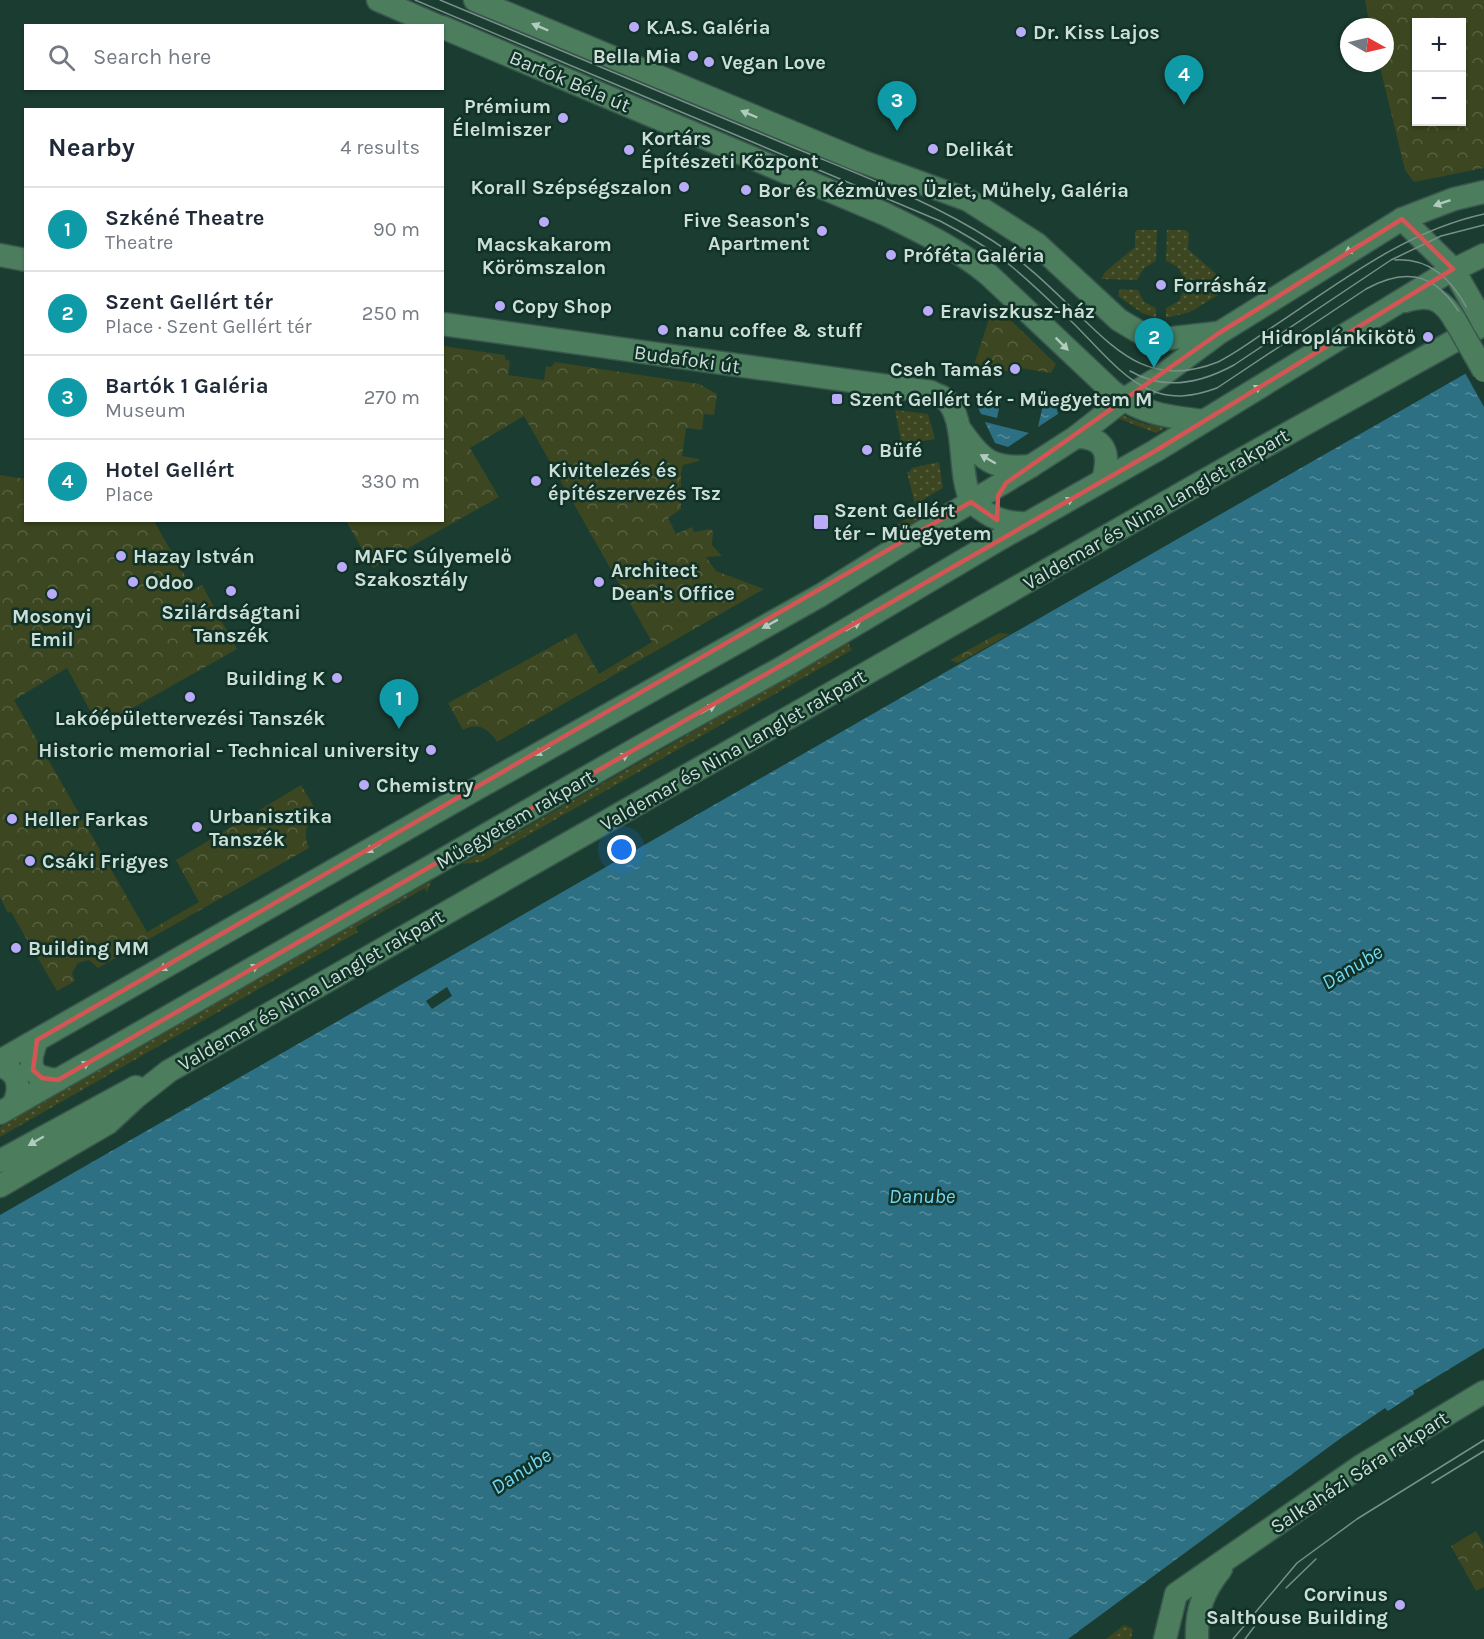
<!DOCTYPE html>
<meta charset="utf-8">
<style>
body{margin:0;font-family:Karla,sans-serif;background:#f6f6f7;color:#1f2937}
.controls{position:absolute;right:18px;top:18px;display:grid;overflow:hidden;border-radius:0px;box-shadow:0 2px 4px #0004}
.controls button{width:54px;height:54px;display:grid;place-items:center;padding:0;border:0;border-bottom:2px solid #e0e1e3;background:#fff;color:#1f2937;font:30px sans-serif}
.compass{position:absolute;left:1340px;top:18px;width:54px;height:54px;border-radius:50%;background:#fff;box-shadow:0 2px 4px #0004;rotate:98deg}
.you{position:absolute;left:622px;top:850px;width:21px;height:21px;margin:-15px;border:4px solid #fff;border-radius:50%;background:#1a73e8;box-shadow:0 0 0 9px #1a73e833}
.badge{display:grid;place-items:center;width:39px;height:39px;border-radius:50%;background:#64648d;color:#fff;font-size:20px;font-weight:700}
.pin{position:absolute;translate:-50% -50px;filter:drop-shadow(0 2px 3px #0008)}
.pin::after{content:'';position:absolute;top:32px;width:21px;height:18px;background:inherit;clip-path:polygon(0 0,100% 0,50% 100%)}
.list{margin:0;padding:0;list-style:none}
h2{display:flex;justify-content:space-between;align-items:center;height:78px;margin:0;padding:0 24px;font-size:26px}
h2 small{font-size:20px;font-weight:400;color:#747a83}
.list li{display:grid;grid-template-columns:39px 1fr auto;gap:18px;align-items:center;box-sizing:border-box;height:84px;padding:0 24px;border-top:2px solid #e0e1e3}
.list b{display:block;font-size:22px;white-space:nowrap}
.list p{margin:0;font-size:20px;white-space:nowrap;color:#747a83}
.list em{font-size:20px;font-style:normal;color:#747a83}
.icon{flex:none;width:33px;height:33px;fill:none;stroke:currentColor;stroke-width:2;stroke-linecap:round;stroke-linejoin:round}
.map{position:relative;flex:none;width:1484px;height:1639px;overflow:hidden}
.search{position:absolute;background:#fff;box-shadow:0 2px 4px #0004;left:24px;top:24px;width:420px;height:66px;display:flex;align-items:center;gap:15px;box-sizing:border-box;padding:0 21px;border-radius:0px;color:#747a83;font-size:22px}
.panel{position:absolute;background:#fff;box-shadow:0 2px 4px #0004;left:24px;top:108px;width:420px;height:414px;border-radius:0px}
.map>svg:first-child{display:block}
.grass{fill:url(#grass-dots)}
.park{fill:url(#park-crowns);fill-rule:evenodd}
.water{fill:url(#water-ripples)}
.pier{fill:#1b3c31}
.lines{fill:none;stroke-linecap:round;stroke-linejoin:round}
.secondary-casing{stroke:#3a574e;stroke-width:25}
.secondary{stroke:#4c7e5e;stroke-width:22}
.tram{stroke:#789188;stroke-width:1.5}
.secondary-bridge-casing{stroke:#3a574e;stroke-width:25;stroke-linecap:butt}
.secondary-bridge{stroke:#4c7e5e;stroke-width:22}
.oneway{fill:#b2cbbf}
.marked{fill:none;stroke:#d45654;stroke-width:4.5;stroke-linejoin:round}
.poi-dot{fill:#b9abf7;stroke:#103227;stroke-width:2}
.labels{text-anchor:middle;stroke-width:5;stroke-linejoin:round;paint-order:stroke}
.poi-label{font-size:20px;font-weight:bold;fill:#ccded7;stroke:#103227;text-anchor:start}
.street-label{font-size:20px;fill:#ccded7;stroke:#103227}
.water-label{font-size:21px;font-style:italic;fill:#73d7f4;stroke:#103227}
</style>
<div class="map">
<svg width="1484" height="1639" viewBox="0 0 1484 1639">
<defs>
<pattern id="grass-dots" width="8" height="8" patternUnits="userSpaceOnUse" patternTransform="scale(1.5)"><rect width="8" height="8" fill="#3c4620"/><path d="M2 2h.1M6 6h.1" fill="none" stroke="#576040" stroke-width="1.8" stroke-linecap="round"/></pattern>
<pattern id="park-crowns" width="20" height="18" patternUnits="userSpaceOnUse" patternTransform="scale(1.5)"><rect width="20" height="18" fill="#3c4620"/><path d="M2 6a3 3 0 1 1 6 0M12 15a3 3 0 1 1 6 0" fill="none" stroke="#576040"/></pattern>
<pattern id="water-ripples" width="26" height="14" patternUnits="userSpaceOnUse" patternTransform="scale(1.5)"><rect width="26" height="14" fill="#2d7083"/><path d="M2 4q2-2 4 0t4 0M15 11q2-2 4 0t4 0" fill="none" stroke="#548b99"/></pattern>
</defs>
<rect width="100%" height="100%" fill="#1b3c31"/>
<g class="grass">
<path d="M1137,230H1157L1156,261L1144,268L1137,280L1101,279L1105,272L1135,247V232Z"/>
<path d="M1167,230H1186L1189,234L1188,249L1224,281L1185,280L1178,267L1166,261Z"/>
<path d="M1120,289L1138,290L1144,302L1156,308V318L1142,313L1118,296Z"/>
<path d="M1184,290H1216L1218,295L1190,312L1166,318V308L1179,301Z"/>
<path d="M895,410L928,414L935,439L906,444V441H901Z"/>
<path d="M1122,415L1144,424L1163,427V429L1156,433L1117,418Z"/>
<path d="M939,462L943,488L915,504L907,472L911,471V468Z"/>
<path d="M922,509L926,517L894,536L891,537L888,533L889,530Z"/>
<path d="M848,643L852,650L481,862L462,864Z"/>
<path d="M431,881L427,892L425,888L356,927L358,932L0,1137V1127Z"/>
<path d="M1124,1625L1133,1629L1131,1639H1106Z"/>
</g>
<g class="park">
<path d="M1365,0H1484V168L1414,182L1405,170L1379,63H1385V27H1370ZM1462,22V122H1416V22Z"/>
<path d="M994,304L1056,364L1051,373L1013,367L1012,371L977,369L974,365Z"/>
<path d="M443,346L505,355V359L510,361L508,375L544,380L546,366L551,367L555,362L699,384L717,394L714,415L704,414L702,430L686,428L682,456L699,459V461L683,465L681,473V509L668,518L676,534L692,527L694,532L711,529L713,532L712,545L722,556L706,557L716,571L764,589L497,742C489,729 478,722 463,730L448,703L576,633L599,674L652,642L524,416L470,448L499,497L373,568L346,521L442,520Z"/>
<path d="M0,475L25,479L26,520L154,521L193,590L202,585L237,649L99,727L67,668L14,700L147,932L199,902L176,860L301,785L319,815C305,823 303,834 309,848L98,968L89,960L78,963L72,973L75,981L57,991L11,912L8,913L0,897Z"/>
<path d="M999,633L1010,634L958,663L950,660Z"/>
<path d="M1476,1531L1484,1545V1587L1476,1591L1451,1546Z"/>
</g>
<g class="water">
<path d="M1484,363V1348L1413,1391L1414,1394L1388,1411L1385,1408L1341,1438L1068,1639H0V1215Z"/>
<path d="M981,397L1001,399L997,418L981,414L976,403Z"/>
<path d="M1043,405L1056,406L1058,414L1038,427Z"/>
<path d="M985,422L1029,433L1008,447L995,443Z"/>
</g>
<g class="pier">
<path d="M1484,360V407L1464,371Z"/>
<path d="M447,987L452,996L432,1009L426,1001Z"/>
</g>
<g class="lines">
<defs>
<g id="secondary">
<path d="M378,0L438,26"/>
<path d="M475,0L861,161L968,200L1037,244L1119,320L1141,333L1164,339L1217,333"/>
<path d="M442,27L885,214C921,232 958,249 989,275L1113,392C1142,414 1169,417 1204,421"/>
<path d="M1402,219L1453,269L1477,311"/>
<path d="M0,255L26,260"/>
<path d="M1405,301C1431,293 1443,299 1456,322"/>
<path d="M442,324L931,392C935,394 940,396 944,398C968,416 957,473 971,500C973,505 980,508 985,512C998,521 1013,524 1029,523"/>
<path d="M959,428C982,460 991,470 1031,466"/>
<path d="M1076,437C1107,437 1110,455 1103,480"/>
<path d="M37,1040C27,1065 29,1078 58,1080"/>
<path d="M0,1061L476,789L821,595L951,514L1031,466L1076,437L1123,400L1161,376L1219,333L1402,219L1454,199L1484,192"/>
<path d="M0,1066C20,1071 21,1090 13,1105"/>
<path d="M0,1113L657,737L785,666L998,540L1155,451L1443,275L1484,255"/>
<path d="M0,1161L136,1087"/>
<path d="M0,1186L108,1123L136,1097L169,1071L1242,459L1481,326"/>
<path d="M1165,1639L1176,1594L1361,1466L1484,1392"/>
<path d="M1197,1639C1196,1611 1203,1591 1221,1569"/>
</g>
</defs>
<use href="#secondary" class="secondary-casing"/>
<use href="#secondary" class="secondary"/>
<g class="tram">
<path d="M415,0L940,221C963,233 986,246 1006,262C1029,280 1050,301 1071,321C1094,343 1121,378 1150,390C1173,400 1195,396 1217,388L1366,289C1434,251 1456,305 1484,356"/>
<path d="M440,0C551,46 661,93 771,138C846,170 925,197 993,241C1025,262 1052,289 1079,315C1122,357 1155,387 1218,362C1236,353 1252,341 1268,330C1337,285 1402,232 1484,214"/>
<path d="M1395,260C1430,258 1451,279 1467,308"/>
<path d="M1130,371C1164,391 1201,383 1234,365L1391,260L1441,236L1484,225"/>
<path d="M1432,1483L1484,1451"/>
<path d="M1286,1588L1316,1559"/>
<path d="M1233,1639L1297,1563L1357,1519L1484,1440"/>
<path d="M1245,1639L1263,1615"/>
</g>
<defs>
<g id="secondary-bridge">
<path d="M1477,311L1484,324"/>
<path d="M1456,322L1484,371"/>
</g>
</defs>
<use href="#secondary-bridge" class="secondary-bridge-casing"/>
<use href="#secondary-bridge" class="secondary-bridge"/>
</g>
<defs><path id="oneway-solid" d="M-6-.8H1V-3.2L6.5 0L1 3.2V.8H-6Z" transform="scale(1.5)"/></defs>
<g class="oneway">
<use href="#oneway-solid" transform="translate(540 27) rotate(-157)"/>
<use href="#oneway-solid" transform="translate(749 114) rotate(-157)"/>
<use href="#oneway-solid" transform="translate(1442 203) rotate(161)"/>
<use href="#oneway-solid" transform="translate(1352 249) rotate(148)"/>
<use href="#oneway-solid" transform="translate(1062 344) rotate(45)"/>
<use href="#oneway-solid" transform="translate(1254 390) rotate(-31)"/>
<use href="#oneway-solid" transform="translate(988 459) rotate(-150)"/>
<use href="#oneway-solid" transform="translate(1066 502) rotate(-30)"/>
<use href="#oneway-solid" transform="translate(770 624) rotate(151)"/>
<use href="#oneway-solid" transform="translate(853 626) rotate(-31)"/>
<use href="#oneway-solid" transform="translate(708 709) rotate(-29)"/>
<use href="#oneway-solid" transform="translate(542 751) rotate(151)"/>
<use href="#oneway-solid" transform="translate(621 758) rotate(-30)"/>
<use href="#oneway-solid" transform="translate(373 848) rotate(150)"/>
<use href="#oneway-solid" transform="translate(167 966) rotate(150)"/>
<use href="#oneway-solid" transform="translate(251 969) rotate(-30)"/>
<use href="#oneway-solid" transform="translate(82 1066) rotate(-30)"/>
<use href="#oneway-solid" transform="translate(36 1141) rotate(150)"/>
</g>
<path class="marked" d="M1402,219L1453,269L1155,451L58,1080L42,1078L33,1070L37,1040L971,502L997,520L998,496L1006,483L1219,333Z"/>
<g class="poi-dot">
<circle cx="634" cy="27" r="6"/>
<circle cx="1021" cy="32" r="6"/>
<circle cx="693" cy="56" r="6"/>
<circle cx="709" cy="62" r="6"/>
<circle cx="563" cy="118" r="6"/>
<circle cx="933" cy="149" r="6"/>
<circle cx="629" cy="150" r="6"/>
<circle cx="684" cy="187" r="6"/>
<circle cx="746" cy="190" r="6"/>
<circle cx="544" cy="222" r="6"/>
<circle cx="822" cy="231" r="6"/>
<circle cx="891" cy="255" r="6"/>
<circle cx="1161" cy="285" r="6"/>
<circle cx="500" cy="306" r="6"/>
<circle cx="928" cy="311" r="6"/>
<circle cx="663" cy="330" r="6"/>
<circle cx="1428" cy="337" r="6"/>
<circle cx="1015" cy="369" r="6"/>
<rect x="831" y="393" width="12" height="12" rx="3"/>
<circle cx="867" cy="450" r="6"/>
<circle cx="536" cy="481" r="6"/>
<rect x="813" y="514" width="16" height="16" rx="3"/>
<circle cx="121" cy="556" r="6"/>
<circle cx="342" cy="567" r="6"/>
<circle cx="133" cy="582" r="6"/>
<circle cx="599" cy="582" r="6"/>
<circle cx="231" cy="591" r="6"/>
<circle cx="52" cy="594" r="6"/>
<circle cx="337" cy="678" r="6"/>
<circle cx="190" cy="697" r="6"/>
<circle cx="431" cy="750" r="6"/>
<circle cx="364" cy="785" r="6"/>
<circle cx="12" cy="819" r="6"/>
<circle cx="197" cy="827" r="6"/>
<circle cx="30" cy="861" r="6"/>
<circle cx="16" cy="948" r="6"/>
<circle cx="1400" cy="1605" r="6"/>
</g>
<g class="labels">
<g class="poi-label">
<text x="646" y="34">K.A.S. Galéria</text>
<text x="1033" y="39">Dr. Kiss Lajos</text>
<text x="681" y="63" text-anchor="end">Bella Mia</text>
<text x="721" y="69">Vegan Love</text>
<text x="551" y="113" text-anchor="end">Prémium<tspan x="551" dy="23">Élelmiszer</tspan></text>
<text x="641" y="145">Kortárs<tspan x="641" dy="23">Építészeti Központ</tspan></text>
<text x="945" y="156">Delikát</text>
<text x="672" y="194" text-anchor="end">Korall Szépségszalon</text>
<text x="758" y="197">Bor és Kézműves Üzlet, Műhely, Galéria</text>
<text x="810" y="227" text-anchor="end">Five Season's<tspan x="810" dy="23">Apartment</tspan></text>
<text x="544" y="251" text-anchor="middle">Macskakarom<tspan x="544" dy="23">Körömszalon</tspan></text>
<text x="903" y="262">Próféta Galéria</text>
<text x="1173" y="292">Forrásház</text>
<text x="512" y="313">Copy Shop</text>
<text x="940" y="318">Eraviszkusz-ház</text>
<text x="675" y="337">nanu coffee &amp; stuff</text>
<text x="1416" y="344" text-anchor="end">Hidroplánkikötő</text>
<text x="1003" y="376" text-anchor="end">Cseh Tamás</text>
<text x="849" y="406">Szent Gellért tér - Műegyetem M</text>
<text x="879" y="457">Büfé</text>
<text x="548" y="477">Kivitelezés és<tspan x="548" dy="23">építészervezés Tsz</tspan></text>
<text x="834" y="517">Szent Gellért<tspan x="834" dy="23">tér – Műegyetem</tspan></text>
<text x="133" y="563">Hazay István</text>
<text x="354" y="563">MAFC Súlyemelő<tspan x="354" dy="23">Szakosztály</tspan></text>
<text x="611" y="577">Architect<tspan x="611" dy="23">Dean's Office</tspan></text>
<text x="145" y="589">Odoo</text>
<text x="231" y="619" text-anchor="middle">Szilárdságtani<tspan x="231" dy="23">Tanszék</tspan></text>
<text x="52" y="623" text-anchor="middle">Mosonyi<tspan x="52" dy="23">Emil</tspan></text>
<text x="325" y="685" text-anchor="end">Building K</text>
<text x="190" y="725" text-anchor="middle">Lakóépülettervezési Tanszék</text>
<text x="419" y="757" text-anchor="end">Historic memorial - Technical university</text>
<text x="376" y="792">Chemistry</text>
<text x="209" y="823">Urbanisztika<tspan x="209" dy="23">Tanszék</tspan></text>
<text x="24" y="826">Heller Farkas</text>
<text x="42" y="868">Csáki Frigyes</text>
<text x="28" y="955">Building MM</text>
<text x="1388" y="1601" text-anchor="end">Corvinus<tspan x="1388" dy="23">Salthouse Building</tspan></text>
</g>
<g class="street-label">
<text transform="translate(570 81) rotate(23)" y="7">Bartók Béla út</text>
<text transform="translate(687 359) rotate(8)" y="7">Budafoki út</text>
<text transform="translate(1156 509) rotate(-30)" y="7">Valdemar és Nina Langlet rakpart</text>
<text transform="translate(733 750) rotate(-30)" y="7">Valdemar és Nina Langlet rakpart</text>
<text transform="translate(515 819) rotate(-30)" y="7">Műegyetem rakpart</text>
<text transform="translate(311 990) rotate(-30)" y="7">Valdemar és Nina Langlet rakpart</text>
<text transform="translate(1359 1472) rotate(-33)" y="7">Salkaházi Sára rakpart</text>
</g>
<g class="water-label">
<text transform="translate(1352 967) rotate(-31)" y="7">Danube</text>
<text x="922" y="1203">Danube</text>
<text transform="translate(521 1471) rotate(-33)" y="7">Danube</text>
</g>
</g>
</svg>
<div class="controls">
<button>+</button>
<button>−</button>
</div>
<svg class="compass" viewBox="-18 -18 36 36"><path d="M0-13l5 13h-10z" fill="#e53935"/><path d="M0 13l5-13h-10z" fill="#747a83"/></svg>
<div class="you"></div>
<div class="pin badge" style="left:399px;top:729px;background:#0f9aa8">1</div>
<div class="pin badge" style="left:1154px;top:368px;background:#0f9aa8">2</div>
<div class="pin badge" style="left:897px;top:131px;background:#0f9aa8">3</div>
<div class="pin badge" style="left:1184px;top:105px;background:#0f9aa8">4</div>
<div class="search"><svg class="icon" aria-label="search" viewBox="0 0 24 24"><circle cx="10" cy="10" r="6"/><path d="M15 15l6 6"/></svg>Search here</div>
<section class="panel">
<h2>Nearby<small>4 results</small></h2>
<ul class="list">
<li><span class="badge" style="background:#0f9aa8">1</span><div><b>Szkéné Theatre</b><p>Theatre</p></div><em>90 m</em></li>
<li><span class="badge" style="background:#0f9aa8">2</span><div><b>Szent Gellért tér</b><p>Place · Szent Gellért tér</p></div><em>250 m</em></li>
<li><span class="badge" style="background:#0f9aa8">3</span><div><b>Bartók 1 Galéria</b><p>Museum</p></div><em>270 m</em></li>
<li><span class="badge" style="background:#0f9aa8">4</span><div><b>Hotel Gellért</b><p>Place</p></div><em>330 m</em></li>
</ul>
</section>
</div>
